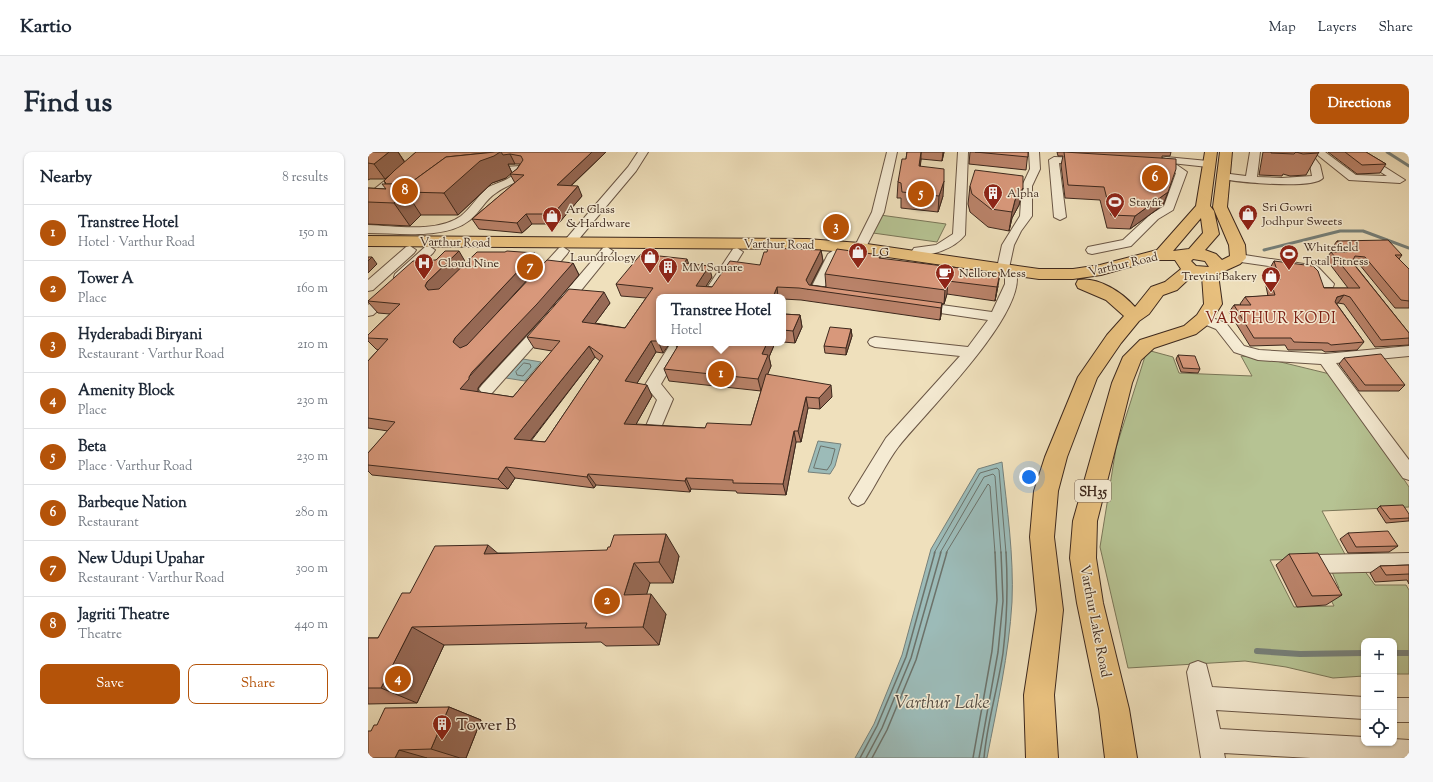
<!DOCTYPE html>
<meta charset="utf-8">
<style>
body{margin:0;font-family:"Sorts Mill Goudy",serif;background:#f6f6f7;color:#1f2937}
.controls{position:absolute;right:12px;bottom:12px;display:grid;overflow:hidden;border-radius:8px;box-shadow:0 1px 3px #0004}
.controls button{width:36px;height:36px;display:grid;place-items:center;padding:0;border:0;border-bottom:1px solid #e0e1e3;background:#fff;color:#1f2937;font:20px sans-serif}
.you{position:absolute;left:661px;top:325px;width:14px;height:14px;margin:-10px;border:3px solid #fff;border-radius:50%;background:#1a73e8;box-shadow:0 0 0 6px #1a73e833}
.badge{display:grid;place-items:center;width:26px;height:26px;border-radius:50%;background:#b45309;color:#fff;font-size:13px;font-weight:700}
.pin{position:absolute;translate:-50% -50%;border:2px solid #fff;box-shadow:0 1px 4px #0006}
.popup{position:absolute;left:288px;top:142px;width:130px;height:52px;box-sizing:border-box;display:grid;place-content:center;border-radius:8px;background:#fff;filter:drop-shadow(0 1px 3px #0005);font-size:13px;white-space:nowrap;color:#747a83}
.popup b{font-size:15px;color:#1f2937}
.popup::after{content:'';position:absolute;left:50%;top:100%;margin-left:-8px;border:8px solid transparent;border-top-color:#fff}
.list{margin:0;padding:0;list-style:none}
h2{display:flex;justify-content:space-between;align-items:center;height:52px;margin:0;padding:0 16px;font-size:17px}
h2 small{font-size:13px;font-weight:400;color:#747a83}
.list li{display:grid;grid-template-columns:26px 1fr auto;gap:12px;align-items:center;box-sizing:border-box;height:56px;padding:0 16px;border-top:1px solid #e0e1e3}
.list b{display:block;font-size:15px;white-space:nowrap}
.list p{margin:0;font-size:13px;white-space:nowrap;color:#747a83}
.list em{font-size:13px;font-style:normal;color:#747a83}
.actions{display:flex;gap:8px;padding:12px 16px}
.actions a{flex:1;padding:9px 0;border:1px solid #b45309;border-radius:8px;text-align:center;font-size:14px;color:#b45309}
.actions .main{background:#b45309;color:#fff}
.icon{flex:none;width:22px;height:22px;fill:none;stroke:currentColor;stroke-width:2;stroke-linecap:round;stroke-linejoin:round}
.map{position:relative;flex:none;width:1041px;height:606px;overflow:hidden;border-radius:8px}
header{display:flex;align-items:center;gap:24px;box-sizing:border-box;height:56px;padding:0 20px;background:#fff;border-bottom:1px solid #e0e1e3}
header strong{font-size:19px}
nav{display:flex;gap:22px;margin-inline-start:auto;font-size:14px}
.intro{display:flex;align-items:center;justify-content:space-between;box-sizing:border-box;height:96px;padding:0 24px}
h1{margin:0;font-size:28px}
.button{padding:10px 18px;border-radius:8px;background:#b45309;color:#fff;font-size:14px;font-weight:700}
main{display:flex;gap:24px;padding:0 24px}
aside{flex:1;background:#fff;border-radius:8px;box-shadow:0 1px 3px #0004}
.map>svg:first-child{display:block}
.green{fill:#b6c393;stroke:#7a7658}
.water{fill:#9cbbb8;stroke:#76807a}
.lines{fill:none;stroke-linecap:round;stroke-linejoin:round}
.shore-far1{stroke:#6c726a;stroke-width:1}
.shore{stroke:#6c726a;stroke-width:1.5}
.stream-far1{stroke:#76807a;stroke-width:3}
.stream{stroke:#76807a;stroke-width:6}
.minor-casing{stroke:#6a5645;stroke-width:2}
.major-casing{stroke:#3d281d;stroke-width:2}
.minor{fill:#f5ebd3;fill-rule:evenodd}
.major{fill:#e8c07e;fill-rule:evenodd}
.wall{fill:#ba836a;stroke:#3d281d;fill-rule:evenodd}
.shaded-wall{fill:#976a56;stroke:#3d281d}
.building{fill:#d8987b;stroke:#3d281d;fill-rule:evenodd}
.labels{text-anchor:middle;stroke-width:3;stroke-linejoin:round;paint-order:stroke}
.far-poi-label{font-size:12px;fill:#3d281d;stroke:#f5ebd3;text-anchor:start}
.far-street-label{font-size:12px;fill:#3d281d;stroke:#f5ebd3}
.shield{fill:#f5ebd3;stroke:#746254;stroke-width:1}
.shield-label{font-size:13px;font-weight:bold;fill:#3d281d}
.street-label{font-size:14px;fill:#3d281d;stroke:#f5ebd3}
.neighbourhood-label{font-size:15px;letter-spacing:1px;fill:#7a1f14;stroke:#f5ebd3}
.near-poi-label{font-size:17px;fill:#3d281d;stroke:#f5ebd3;text-anchor:start}
.near-water-label{font-size:18px;font-style:italic;fill:#554d44;stroke:#f5ebd3}
</style>
<header>
<strong>Kartio</strong>
<nav><a>Map</a><a>Layers</a><a>Share</a></nav>
</header>
<div class="intro"><h1>Find us</h1><a class="button">Directions</a></div>
<main>
<aside>
<h2>Nearby<small>8 results</small></h2>
<ul class="list">
<li><span class="badge">1</span><div><b>Transtree Hotel</b><p>Hotel · Varthur Road</p></div><em>150 m</em></li>
<li><span class="badge">2</span><div><b>Tower A</b><p>Place</p></div><em>160 m</em></li>
<li><span class="badge">3</span><div><b>Hyderabadi Biryani</b><p>Restaurant · Varthur Road</p></div><em>210 m</em></li>
<li><span class="badge">4</span><div><b>Amenity Block</b><p>Place</p></div><em>230 m</em></li>
<li><span class="badge">5</span><div><b>Beta</b><p>Place · Varthur Road</p></div><em>230 m</em></li>
<li><span class="badge">6</span><div><b>Barbeque Nation</b><p>Restaurant</p></div><em>280 m</em></li>
<li><span class="badge">7</span><div><b>New Udupi Upahar</b><p>Restaurant · Varthur Road</p></div><em>300 m</em></li>
<li><span class="badge">8</span><div><b>Jagriti Theatre</b><p>Theatre</p></div><em>440 m</em></li>
</ul>
<div class="actions"><a class="main">Save</a><a>Share</a></div>
</aside>
<div class="map">
<svg width="1041" height="606" viewBox="0 0 1041 606">
<rect width="100%" height="100%" fill="#efe0bc"/>
<filter id="stains"><feTurbulence type="fractalNoise" baseFrequency=".005" numOctaves="4"/><feColorMatrix values="0 0 0 0 .2 0 0 0 0 .09 0 0 0 0 .02 0 0 0 .5 -.17"/></filter>
<radialGradient id="worn" r=".72"><stop offset=".6" stop-color="#630" stop-opacity="0"/><stop offset="1" stop-color="#630" stop-opacity=".3"/></radialGradient>
<g class="green">
<path d="M512,63L578,72L569,90L505,81Z"/>
<path d="M779,198L805,205L811,221L884,224L873,204L896,206L966,223L1041,335V355L954,359L979,406L902,408L926,455L966,454L958,438L971,436L964,420L996,418L1007,433H1038L1041,438V522H1026V489H996V524L965,526L918,515L877,509L760,516L732,395L748,296Z"/>
</g>
<g class="water">
<path d="M155,207L173,210L157,229L138,226Z"/>
<path d="M450,289L473,292L467,314L462,322L440,320Z"/>
<path d="M634,310C639,356 646,404 644,450C641,502 629,554 619,606H487L506,572L534,503L563,397L610,317Z"/>
</g>
<g class="lines">
<g class="shore-far1">
<path d="M156,211L162,212L163,215L155,224L149,223L148,220Z"/>
<path d="M453,294L467,297L463,312L459,318L446,316Z"/>
<path d="M566,401L612,321L629,316L631,318L638,401"/>
<path d="M572,401L616,325L625,322L627,324L633,401"/>
<path d="M578,401L620,332L622,334L627,401"/>
</g>
<g class="shore">
<path d="M492,606L509,574L538,505L567,400"/>
<path d="M498,606L514,576L543,506L573,400"/>
<path d="M504,606L519,578L548,508L579,400"/>
<path d="M605,606L624,499L629,448L627,400"/>
<path d="M611,606L630,500L635,449L633,400"/>
<path d="M616,606C619,570 630,536 635,501C639,468 640,434 638,400"/>
</g>
<g class="stream-far1">
<path d="M1019,0L1041,14"/>
<path d="M896,98L972,79H995L1041,96"/>
</g>
<g class="stream">
<path d="M889,499L932,502L996,501"/>
<path d="M1026,501H1041"/>
</g>
<defs>
<g id="minor">
<path d="M53,0H64L4,49L0,50V42Z"/>
<path d="M270,0H280L268,19L205,94H197L195,91L197,88L260,15Z"/>
<path d="M519,0H529L516,60L496,99H488L486,96L504,60Z"/>
<path d="M590,0H600L597,83C587,96 562,106 546,102L544,99L546,96L568,93L585,82Z"/>
<path d="M661,0H671L672,17L664,34V64L653,79L646,93L641,116L635,120L629,116L634,93L652,64L654,34L662,17Z"/>
<path d="M882,0H892L889,25L914,26L944,24L942,13L932,0H942L952,13L955,26C945,38 867,30 850,26L849,24L850,22L854,21L878,24Z"/>
<path d="M946,0H957L988,23L1019,24L981,0H993L1037,28L1032,31L981,28Z"/>
<path d="M686,5L716,6L721,9L716,12L691,11L698,65L692,68L686,65L681,8Z"/>
<path d="M798,5L840,9L845,12L840,15L794,10L793,8L794,6Z"/>
<path d="M786,11L809,13L819,20L805,58L790,67L763,94L724,102L720,101L718,98L720,95L755,88L782,63L796,54L808,21L803,18L782,16L781,14Z"/>
<path d="M153,14L158,17C153,32 139,32 128,41C117,48 112,60 102,68C77,88 31,81 0,81V73C27,74 70,81 93,64C103,56 109,45 118,37C127,30 141,30 147,20L119,21L115,20L114,18L115,16Z"/>
<path d="M42,94L48,98L46,101L5,138L0,139V128L38,95Z"/>
<path d="M61,94L67,98L65,101L37,128H27L26,125L27,122L57,95Z"/>
<path d="M195,95L201,99L199,102L176,129H166L165,126L166,123L191,96Z"/>
<path d="M239,95L245,99L198,157H188L186,154L188,151L235,96Z"/>
<path d="M369,96L375,100L347,145H333L365,97Z"/>
<path d="M466,98L472,102L456,137L470,139L472,142L470,145L465,146L443,143L441,140L460,102Z"/>
<path d="M870,102L949,114L966,132L965,135H955L941,120L866,109L864,106L866,103Z"/>
<path d="M643,122L649,126C650,170 560,258 531,294C518,311 508,333 496,351L490,354L484,351L481,346L484,341L518,286L592,204L507,195L502,193L500,190L502,187L507,185L600,195L620,168L552,158L547,157L545,154L547,151L552,150L624,160L637,132V126Z"/>
<path d="M23,136L28,137L30,140L28,143L5,163L0,164V153L18,137Z"/>
<path d="M836,163L858,171L876,194L891,198L957,202L1041,194V204L968,211L1041,308V328L1035,326L953,212L890,208L866,200L848,177L831,170L829,167L831,164Z"/>
<path d="M177,168L182,170L184,173L182,176L124,241L119,243L114,241L111,237L114,233L172,170Z"/>
<path d="M303,191H317L293,232L305,247L292,278L286,280L280,278L278,274L289,248L277,233Z"/>
<path d="M1041,401V419L948,421L941,418L938,412L941,406L948,403Z"/>
<path d="M830,509L838,512L844,535L996,545V567L848,558L852,577L996,585V591H1026V587L1041,588V606H943L856,601L857,606H833L819,520L822,512Z"/>
<rect x="1026" y="546" width="15" height="24"/>
</g>
<path id="major" d="M837,0H849L842,54L846,59L851,82L837,98L848,102L854,108L862,104L861,93L845,55L852,0H864L859,55L877,93L878,106L872,112L850,122L854,152L842,171L828,182L786,196L773,208L764,231L729,369L728,406L735,451L761,557L769,606H737L731,557L709,451L702,406L705,369L744,231L755,205L772,188L816,174L829,163L836,152L834,124L825,123L809,138L795,143L781,162L771,169L753,191L729,226L699,305L690,339L686,385L695,458L686,543L690,606H658L656,543L669,458L662,385L666,339L677,305L710,225L739,183L756,164L738,148L710,136L708,132L710,128C730,124 755,141 767,155L783,135L797,130L813,117L807,108H786L733,123L705,127H671L492,101L439,97L0,94V84L439,87L492,91L671,117H705L732,113L789,98L828,54ZM833,66L835,81L821,97L805,99ZM825,107L837,109L841,115L828,114L823,109Z"/>
</defs>
<use href="#minor" class="minor-casing"/>
<use href="#major" class="major-casing"/>
<use href="#minor" class="minor"/>
<use href="#major" class="major"/>
</g>
<g class="wall">
<path d="M0,0H30L37,10L48,0H238L203,34L214,44L190,72H164L154,81L111,77L104,67L147,31L142,22L138,26L124,31L90,63H53L42,74L0,72V36L18,37L17,31L16,29L23,22L17,27H2L0,28ZM140,12H152L149,17L144,21Z"/>
<path d="M539,0H576L574,9L553,7L552,15L575,44L570,60L533,56V46H529L530,30L538,7Z"/>
<path d="M602,0H660L658,18L601,12Z"/>
<path d="M689,0H803L802,4H794V6L800,40L795,53L762,77L739,76L732,48L697,46L693,13L695,4H690Z"/>
<path d="M895,0H951L938,23L922,24L915,22L914,24L891,23Z"/>
<path d="M960,0H998L1018,12L1012,21L989,22Z"/>
<path d="M602,34L655,36L651,53L644,66L641,79L620,75L602,60L600,52Z"/>
<path d="M969,89L1034,103L1031,107L1041,117V156H1027L991,112H986L1041,181V193L1007,195L976,152L970,151H968L996,190L989,198L957,200L954,198H920L917,193L882,194L861,160L866,153H873L872,152L877,145L900,144L898,134L902,127L905,128L902,116L906,109L956,136H980L958,107L963,100H968L964,96Z"/>
<path d="M453,98L455,109L443,133L458,135L457,122L512,103V106L630,134L627,149L579,142L576,152H574L573,163L572,168L433,148L415,147V145H291L295,201L288,200L269,231L284,244L268,272L337,276L383,273L393,239L301,229L296,217L309,196L307,191H407L401,205L403,214L399,223L464,245L452,257L440,256L433,290H428L418,343L369,341L368,339L323,337L322,340L228,333L226,336L147,326L140,337L4,323L0,319V301L20,279L0,276V209L10,198L8,197L0,189V183L22,162L10,161L0,150V149L68,108L98,111L167,101L173,113L99,193L205,111L211,123L176,164L110,236V240L145,245L184,199L166,196L159,185L242,151L227,171L257,176L278,146L253,144L248,132L321,112L344,125L338,134L344,135L392,113ZM227,205L232,209L177,290L163,289Z"/>
<path d="M415,162L432,163L434,175L427,191L415,190Z"/>
<path d="M483,177L484,184L478,203L457,201L456,194Z"/>
<path d="M810,203L832,217L830,221L813,220L808,207Z"/>
<path d="M976,206L1037,233L1031,239H991L971,212Z"/>
<path d="M1012,354L1041,362V369H1040L1018,371L1009,357Z"/>
<path d="M980,381L1030,394L1021,400L980,401L972,387Z"/>
<path d="M130,401L311,404L305,431H282L278,442L298,462L291,493L238,494L233,490L76,493L49,551L0,552V486H10L42,441Z"/>
<path d="M921,402L974,443L958,453L929,455L908,413Z"/>
<path d="M1041,413V432L1039,428L1007,430L1002,421L1012,414Z"/>
<path d="M81,555L113,568L98,606H0L3,579L9,573Z"/>
</g>
<g class="shaded-wall">
<path d="M21,0H30L37,11L17,27L6,12Z"/>
<path d="M132,0L142,2L147,12H140L144,21L138,26L124,31L90,63L76,41L44,34Z"/>
<path d="M224,0H238L193,43L189,33Z"/>
<path d="M553,0V7L551,30V14Z"/>
<path d="M575,0H576L574,9Z"/>
<path d="M576,29L575,44L570,60L571,44Z"/>
<path d="M210,34L214,44L190,72L185,62Z"/>
<path d="M655,36L651,53L644,66L641,79L644,60L647,48Z"/>
<path d="M38,40L53,63L42,74L26,51Z"/>
<path d="M800,40L795,53L762,77L767,64Z"/>
<path d="M158,62L164,72L154,81L149,71Z"/>
<path d="M453,98L455,109L440,138L438,128Z"/>
<path d="M91,99L98,111L66,146L57,134L59,130Z"/>
<path d="M167,101L173,113L96,197L94,202L85,190L87,186Z"/>
<path d="M4,105L9,112L0,121V109Z"/>
<path d="M319,107L323,118L316,111Z"/>
<path d="M205,111L211,123L176,164L113,232L110,236V239L102,249L92,237L101,225Z"/>
<path d="M341,114L344,125L331,145L328,134Z"/>
<path d="M632,121L630,134L627,149L629,135Z"/>
<path d="M580,129L579,142L576,152L577,138Z"/>
<path d="M409,135L410,145H405Z"/>
<path d="M236,140L242,151L220,181L214,170Z"/>
<path d="M976,143L970,151L964,152L969,145Z"/>
<path d="M574,151L573,163L572,168L573,156Z"/>
<path d="M432,163L434,175L427,191L425,179Z"/>
<path d="M483,177L484,184L478,203V196Z"/>
<path d="M291,188V191H302L295,201L290,189Z"/>
<path d="M283,189L288,200L263,241L257,229Z"/>
<path d="M399,191H407L401,205L403,214L393,239L390,227L394,202Z"/>
<path d="M221,194L227,205L155,298L146,287Z"/>
<path d="M279,233L284,244L262,283L256,272Z"/>
<path d="M463,233L464,245L452,257L451,246Z"/>
<path d="M438,245L440,256L433,290L430,279Z"/>
<path d="M426,279L428,290L418,343L415,332Z"/>
<path d="M138,315L147,326L140,337L130,327Z"/>
<path d="M220,322L228,333L226,336L219,325Z"/>
<path d="M318,326L323,337L322,340L317,329Z"/>
<path d="M298,382L311,404L305,431L291,410Z"/>
<path d="M120,393L145,414L116,402Z"/>
<path d="M266,411L282,431L273,462L256,443Z"/>
<path d="M283,442L298,462L291,493L275,475Z"/>
<path d="M44,475L76,493L49,551L13,536Z"/>
<path d="M81,555L113,568L98,606H92L63,597Z"/>
<path d="M31,598L59,606H27Z"/>
</g>
<g class="building">
<path d="M0,0H21L6,12L0,11Z"/>
<path d="M48,0H127L78,5L45,29L32,32H17L18,31L16,29L27,18Z"/>
<path d="M127,0H132L126,4L112,9L76,41L38,40L26,51L0,50V36L18,37L14,32H32L45,29L78,5Z"/>
<path d="M133,0H224L189,33L210,34L185,62H158L149,71L104,67L156,23L142,22L149,17L155,8L153,4L142,2L135,3Z"/>
<path d="M539,0H553L551,14L576,17V29L571,44L534,40L533,31L530,30L534,7H538Z"/>
<path d="M607,0H660V5Z"/>
<path d="M696,0L808,7V17L800,40L767,64L743,63L736,35L700,33Z"/>
<path d="M903,0H928L926,2L903,1Z"/>
<path d="M928,0H951L950,1L935,2Z"/>
<path d="M977,0H998L1018,12L994,13Z"/>
<path d="M607,18L655,24V36L647,48L644,60L623,57L604,42L602,34Z"/>
<path d="M1020,88L1034,103H1027L1041,117V149L1033,148L997,105L987,104L984,110L1041,181V186L1013,188L982,145L976,143L969,145L967,150L996,190L963,193L960,191L926,190L923,186H886L866,153H883L877,145L907,143L902,127L912,128L906,109L945,114L950,119L956,136H992L963,100H979L969,89Z"/>
<path d="M400,96L453,98L438,128L441,133L574,151L573,156L431,136L409,135L405,145H291V188L290,189H283L257,229L279,233L256,272L337,276L339,271L383,273L398,222L463,233L451,246L438,245L430,279H426L415,332L365,331V328L318,326L317,329L220,322L219,325L138,315L130,327L0,313V301L27,270L0,266V209L20,187L0,186V183L32,152L0,149L45,109L68,108L77,99H91L59,130L57,134L60,138L71,137L109,100H137L139,99L167,101L87,186L85,190L92,196L99,193L179,108L205,111L169,152L104,220L101,225V227L92,237L145,245L192,189L159,185L201,137L236,140L214,170L257,176L285,136L248,132L273,102L319,107L316,111L341,114L328,134L344,135L362,109L392,113L396,100H399ZM221,194L235,204L177,290L146,287Z"/>
<path d="M469,97L512,103L511,106L632,121L629,135L580,129L577,138L457,122Z"/>
<path d="M0,105H4L0,109Z"/>
<path d="M415,162L432,163L425,179L415,178Z"/>
<path d="M462,175L483,177L478,196L456,194Z"/>
<path d="M307,191H399L394,202L400,203L390,227L296,217L311,192Z"/>
<path d="M1013,202L1037,233H997L976,206Z"/>
<path d="M810,203L827,204L832,217L815,216Z"/>
<path d="M1035,353L1041,362V366L1022,367L1012,354Z"/>
<path d="M1020,379L1030,394L988,395L980,381Z"/>
<path d="M298,382L291,410L266,411L256,443L283,442L275,475L217,476L219,471L44,475L13,536H0V486H10L34,441H42L67,394L120,393L116,402L239,398L240,395H242L246,383Z"/>
<path d="M950,401L974,443L944,444L921,402Z"/>
<path d="M1041,413V422L1018,423L1012,414Z"/>
<path d="M81,555L63,597L31,598L27,606H0V579H3L6,573H9L17,556Z"/>
</g>
<defs>
<symbol id="building-pin" viewBox="-11 -11 22 30"><path d="M0 17L-7.5 6A9.5 9.5 0 1 1 7.5 6Z" fill="#8f2418" stroke="#f5ebd3"/><path d="M-4-6H4V6H1V3H-1V6H-4ZM-2.5-4.3h1.7v1.8h-1.7ZM.8-4.3h1.7v1.8H.8ZM-2.5-1h1.7V.8h-1.7ZM.8-1h1.7V.8H.8Z" fill="#fff"/></symbol>
<symbol id="stadium-pin" viewBox="-11 -11 22 30"><path d="M0 17L-7.5 6A9.5 9.5 0 1 1 7.5 6Z" fill="#8f2418" stroke="#f5ebd3"/><path d="M0-5a6.5 5 0 1 0 0 10a6.5 5 0 1 0 0-10ZM-3.5-1.8h7v3.6h-7Z" fill="#fff"/></symbol>
<symbol id="shop-pin" viewBox="-11 -11 22 30"><path d="M0 17L-7.5 6A9.5 9.5 0 1 1 7.5 6Z" fill="#8f2418" stroke="#f5ebd3"/><path d="M-5-2.5h2.3a2.7 3.5 0 0 1 5.4 0H5L5.5 6h-11ZM-1.5-2.5h3a1.5 2.3 0 0 0-3 0Z" fill="#fff"/></symbol>
<symbol id="hospital-pin" viewBox="-11 -11 22 30"><path d="M0 17L-7.5 6A9.5 9.5 0 1 1 7.5 6Z" fill="#8f2418" stroke="#f5ebd3"/><path d="M-5-5h3v3.5h4V-5h3V5h-3V1.5h-4V5h-3Z" fill="#fff"/></symbol>
<symbol id="cafe-pin" viewBox="-11 -11 22 30"><path d="M0 17L-7.5 6A9.5 9.5 0 1 1 7.5 6Z" fill="#8f2418" stroke="#f5ebd3"/><path d="M-5.5-4.5H6V0H3Q3 3.5 0 3.5H-2.5Q-5.5 3.5-5.5 0ZM3-3.2v2h1.7v-2ZM-6 4.5H4V6H-6Z" fill="#fff"/></symbol>
</defs>
<g fill-rule="evenodd">
<use href="#building-pin" x="614" y="30" width="22" height="30"/>
<use href="#stadium-pin" x="736" y="39" width="22" height="30"/>
<use href="#shop-pin" x="869" y="51" width="22" height="30"/>
<use href="#shop-pin" x="173" y="53" width="22" height="30"/>
<use href="#shop-pin" x="479" y="89" width="22" height="30"/>
<use href="#stadium-pin" x="910" y="91" width="22" height="30"/>
<use href="#shop-pin" x="271" y="94" width="22" height="30"/>
<use href="#hospital-pin" x="45" y="100" width="22" height="30"/>
<use href="#building-pin" x="289" y="104" width="22" height="30"/>
<use href="#cafe-pin" x="566" y="110" width="22" height="30"/>
<use href="#shop-pin" x="892" y="113" width="22" height="30"/>
<use href="#building-pin" x="63" y="561" width="22" height="30"/>
</g>
<g class="labels">
<g class="far-poi-label">
<text x="639" y="45">Alpha</text>
<text x="761" y="54">Stayfit</text>
<text x="894" y="59">Sri Gowri<tspan x="894" dy="14">Jodhpur Sweets</tspan></text>
<text x="198" y="61">Art Glass<tspan x="198" dy="14">&amp; Hardware</tspan></text>
<text x="935" y="99">Whitefield<tspan x="935" dy="14">Total Fitness</tspan></text>
<text x="504" y="104">LG</text>
<text x="268" y="109" text-anchor="end">Laundrology</text>
<text x="70" y="115">Cloud Nine</text>
<text x="314" y="119">MM Square</text>
<text x="591" y="125">Nellore Mess</text>
<text x="889" y="128" text-anchor="end">Trevini Bakery</text>
</g>
<g class="far-street-label">
<text transform="translate(87 90) rotate(1)" y="4">Varthur Road</text>
<text transform="translate(411 92) rotate(1)" y="4">Varthur Road</text>
<text transform="translate(755 112) rotate(-13)" y="4">Varthur Road</text>
</g>
<rect class="shield" x="707" y="328" width="36" height="22" rx="3"/>
<g class="shield-label">
<text x="725" y="344">SH35</text>
</g>
<g class="street-label">
<text transform="translate(728 469) rotate(79)" y="5">Varthur Lake Road</text>
</g>
<g class="neighbourhood-label">
<text x="903" y="171">VARTHUR KODI</text>
</g>
<g class="near-poi-label">
<text x="88" y="578">Tower B</text>
</g>
<g class="near-water-label">
<text x="574" y="556">Varthur Lake</text>
</g>
</g>
<rect width="100%" height="100%" filter="url(#stains)"/>
<rect width="100%" height="100%" fill="url(#worn)"/>
</svg>
<div class="controls">
<button>+</button>
<button>−</button>
<button><svg class="icon" aria-label="locate" viewBox="0 0 24 24"><circle cx="12" cy="12" r="6"/><path d="M12 2v4M12 18v4M2 12h4M18 12h4"/></svg></button>
</div>
<div class="you"></div>
<div class="pin badge" style="left:353px;top:222px">1</div>
<div class="popup"><b>Transtree Hotel</b>Hotel</div>
<div class="pin badge" style="left:239px;top:449px">2</div>
<div class="pin badge" style="left:468px;top:75px">3</div>
<div class="pin badge" style="left:30px;top:527px">4</div>
<div class="pin badge" style="left:553px;top:42px">5</div>
<div class="pin badge" style="left:787px;top:26px">6</div>
<div class="pin badge" style="left:162px;top:115px">7</div>
<div class="pin badge" style="left:37px;top:39px">8</div>
</div>
</main>
